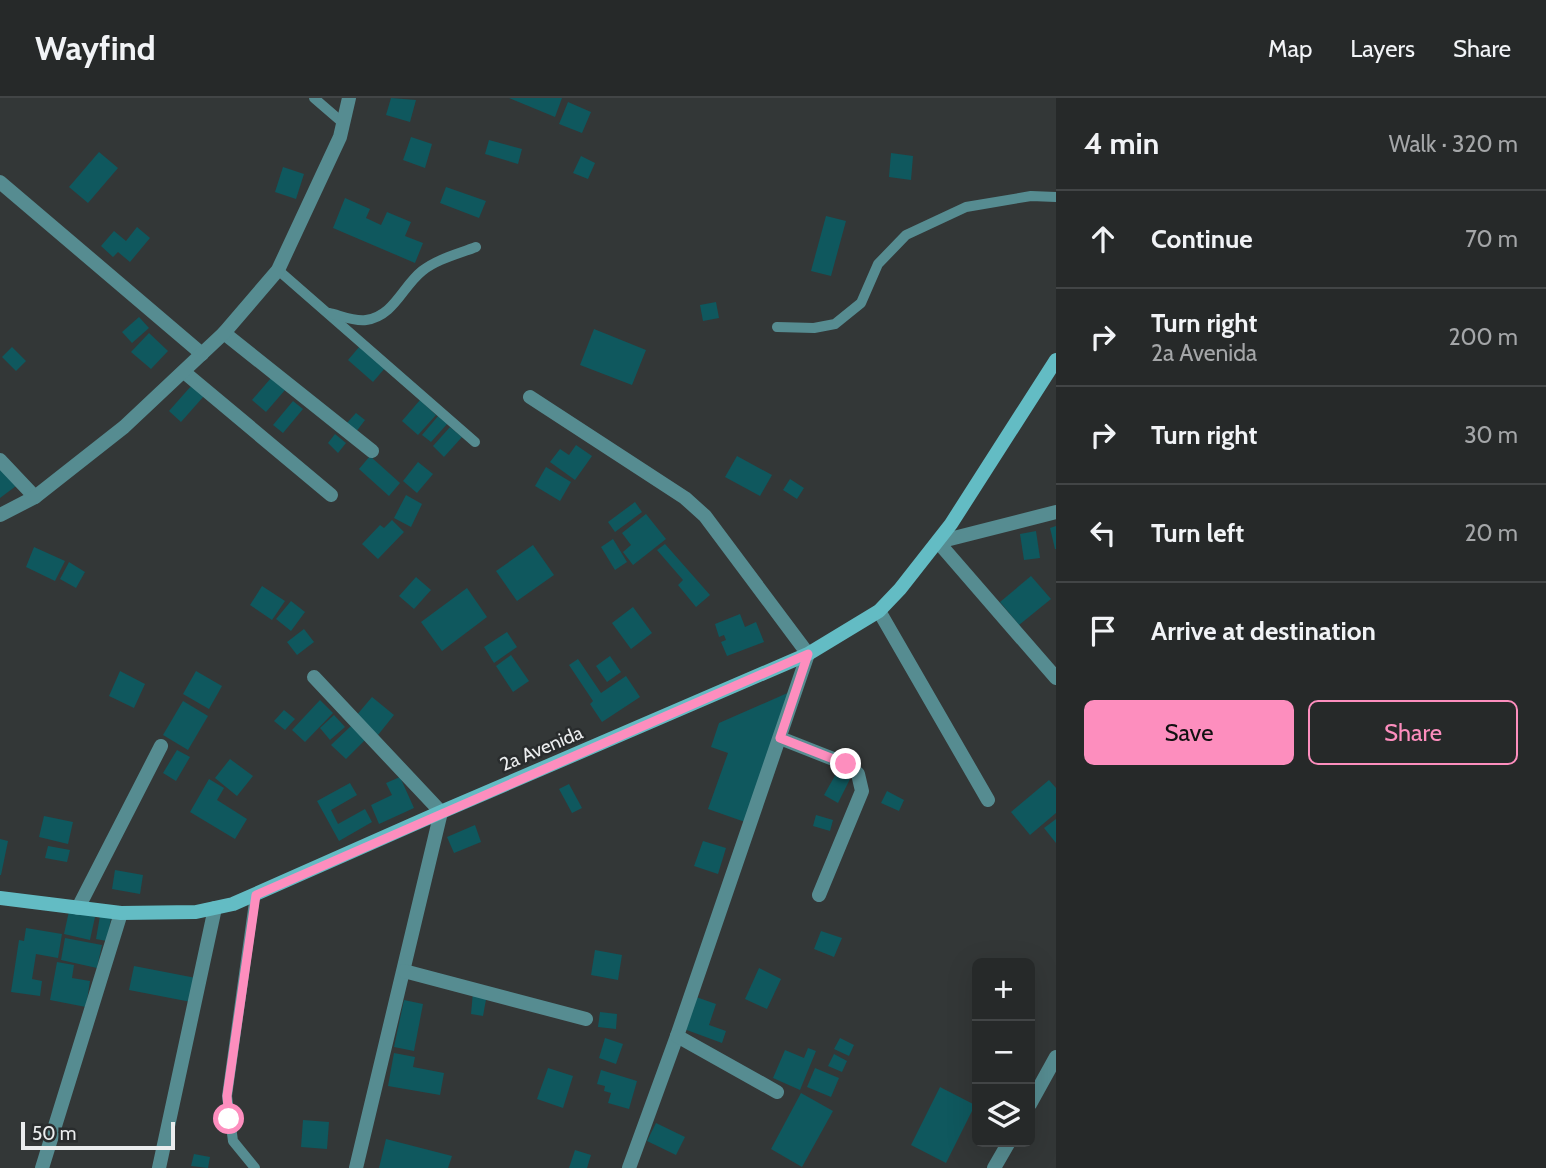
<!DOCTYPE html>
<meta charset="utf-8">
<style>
body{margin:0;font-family:Cabin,sans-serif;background:#2e3131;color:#f1f3f6}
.controls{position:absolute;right:21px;bottom:21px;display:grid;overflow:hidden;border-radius:10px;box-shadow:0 7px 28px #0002}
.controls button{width:63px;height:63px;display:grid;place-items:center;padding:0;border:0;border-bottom:2px solid #424546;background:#262929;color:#f1f3f6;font:35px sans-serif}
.scale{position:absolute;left:21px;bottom:18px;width:154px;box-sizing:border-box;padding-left:7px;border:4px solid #ebedee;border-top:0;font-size:19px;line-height:24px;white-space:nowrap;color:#ebedee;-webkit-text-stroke:5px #292c2d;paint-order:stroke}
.stop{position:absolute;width:21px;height:21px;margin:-16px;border:5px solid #fd8ebe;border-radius:50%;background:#fff}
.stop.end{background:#fd8ebe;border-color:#fff;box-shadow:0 2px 7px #0008}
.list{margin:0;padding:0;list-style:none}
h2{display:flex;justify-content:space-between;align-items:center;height:91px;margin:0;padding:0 28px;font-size:30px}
h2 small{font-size:23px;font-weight:400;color:#a4a6a8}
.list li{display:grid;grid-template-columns:46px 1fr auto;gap:21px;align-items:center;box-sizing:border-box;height:98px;padding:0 28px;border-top:2px solid #424546}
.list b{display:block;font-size:26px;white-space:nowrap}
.list p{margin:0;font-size:23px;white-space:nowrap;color:#a4a6a8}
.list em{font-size:23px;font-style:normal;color:#a4a6a8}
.actions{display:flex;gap:14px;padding:21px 28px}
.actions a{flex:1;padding:16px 0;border:2px solid #fd8ebe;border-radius:10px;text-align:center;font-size:24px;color:#fd8ebe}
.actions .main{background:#fd8ebe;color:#111}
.icon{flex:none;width:38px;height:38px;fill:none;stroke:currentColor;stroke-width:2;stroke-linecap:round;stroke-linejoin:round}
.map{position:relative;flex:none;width:1056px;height:1070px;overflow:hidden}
header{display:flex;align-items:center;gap:42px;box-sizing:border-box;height:98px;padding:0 35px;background:#262929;border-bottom:2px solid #424546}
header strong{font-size:33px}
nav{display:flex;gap:38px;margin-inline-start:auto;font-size:24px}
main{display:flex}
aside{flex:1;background:#262929}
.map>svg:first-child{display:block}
.building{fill:#0f585e}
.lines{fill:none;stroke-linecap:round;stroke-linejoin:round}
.lane{stroke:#568c91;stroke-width:10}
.street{stroke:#568c91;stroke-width:14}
.secondary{stroke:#63bcc4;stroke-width:14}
.route{stroke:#fd8ebe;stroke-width:9}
.labels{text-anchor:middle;stroke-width:5;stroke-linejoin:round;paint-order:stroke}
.street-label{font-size:19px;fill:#ebedee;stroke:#292c2d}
</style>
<header>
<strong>Wayfind</strong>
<nav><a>Map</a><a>Layers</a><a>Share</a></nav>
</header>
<main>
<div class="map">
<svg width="1056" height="1070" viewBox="0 0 1056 1070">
<rect width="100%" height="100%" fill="#333737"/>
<g class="building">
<path d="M391,0L416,2L410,24L386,17Z"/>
<path d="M509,0H562L555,19Z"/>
<path d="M568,4L591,14L582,35L559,26Z"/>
<path d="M411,39L432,46L425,70L403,62Z"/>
<path d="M489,42L522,51L518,66L485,56Z"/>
<path d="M99,54L118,70L88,105L69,89Z"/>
<path d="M891,55L913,58L911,82L889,79Z"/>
<path d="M581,58L595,65L588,81L573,75Z"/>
<path d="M283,69L304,76L296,101L275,94Z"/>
<path d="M446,89L486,103L479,120L440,105Z"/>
<path d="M345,100L370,111L366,120L381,127L387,114L411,124L405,138L423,145L415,165L333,130Z"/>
<path d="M826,118L846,123L831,178L811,173Z"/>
<path d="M137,129L150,140L130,164L118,154L113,159L101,148L114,133L126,143Z"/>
<path d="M716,204L719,220L703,223L700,207Z"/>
<path d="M139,219L149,230L132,245L122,234Z"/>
<path d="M594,231L646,252L632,287L580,267Z"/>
<path d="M149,235L168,253L151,271L131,254Z"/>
<path d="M360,248L385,270L373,284L348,262Z"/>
<path d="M12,249L26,263L16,273L2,259Z"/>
<path d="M271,280L285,292L266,314L252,302Z"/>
<path d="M192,287L204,298L181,324L169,313Z"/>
<path d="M420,302L436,317L418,337L402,323Z"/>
<path d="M293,303L303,311L283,335L273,327Z"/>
<path d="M356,315L365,322L356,334L346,326Z"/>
<path d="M439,317L448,325L431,344L422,337Z"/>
<path d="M450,329L462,339L444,359L433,348Z"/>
<path d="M335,336L346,345L338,355L328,345Z"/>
<path d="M576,347L592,358L575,382L550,364L560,351L569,357Z"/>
<path d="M370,358L400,385L389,398L359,371Z"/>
<path d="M737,358L772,377L760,398L725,379Z"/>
<path d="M418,364L433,376L417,395L403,383Z"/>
<path d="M0,366L16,388L0,400Z"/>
<path d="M546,369L571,384L560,403L535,388Z"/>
<path d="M790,381L804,390L797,401L783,392Z"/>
<path d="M406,397L422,406L411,429L394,420Z"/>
<path d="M635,404L642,414L615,434L608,424Z"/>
<path d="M646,416L666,441L633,467L623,454L631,447L622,435Z"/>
<path d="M392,422L404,434L378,461L362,446L380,427L384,430Z"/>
<path d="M1056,428V451H1055L1050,430Z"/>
<path d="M1036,433L1040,460L1024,462L1020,436Z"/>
<path d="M613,441L627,464L615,472L601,449Z"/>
<path d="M665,446L710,497L696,509L678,487L683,482L657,452Z"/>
<path d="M533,447L554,477L517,503L496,473Z"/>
<path d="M34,449L65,463L55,483L26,469Z"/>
<path d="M69,464L85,474L76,490L60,481Z"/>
<path d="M1031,478L1051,501L1019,527L1000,504Z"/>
<path d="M416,479L431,492L414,511L399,498Z"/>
<path d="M262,488L285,503L272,522L250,507Z"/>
<path d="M467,490L487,519L442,553L421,524Z"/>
<path d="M291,503L305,514L291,533L276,521Z"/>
<path d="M633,509L652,535L631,551L612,525Z"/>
<path d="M740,516L745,529L756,524L764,544L727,558L721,544L726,542L724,537L719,539L715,526Z"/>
<path d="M304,531L314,544L297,557L287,544Z"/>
<path d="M507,534L517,549L494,565L484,549Z"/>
<path d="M511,557L529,583L513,594L496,568Z"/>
<path d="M610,558L621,574L607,584L596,568Z"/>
<path d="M578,561L601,595L626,578L640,599L602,624L590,606L593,603L569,567Z"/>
<path d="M120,573L145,586L134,610L109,598Z"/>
<path d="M196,573L222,588L209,611L183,596Z"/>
<path d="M792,593L745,724L708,711L728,655L711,649L719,625Z"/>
<path d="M372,599L394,617L378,637L356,618Z"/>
<path d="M320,602L333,615L305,644L292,632Z"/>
<path d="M183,603L208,618L188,652L163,637Z"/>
<path d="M284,612L295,621L285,632L274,623Z"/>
<path d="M334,617L345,629L330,642L320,630Z"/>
<path d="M351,628L365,642L346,661L331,647Z"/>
<path d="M177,652L190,659L176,683L163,675Z"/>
<path d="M230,661L253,678L237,698L215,680Z"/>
<path d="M837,674L850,681L838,705L824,697Z"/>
<path d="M400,679L414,710L379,726L371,707L392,697L386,685Z"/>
<path d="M209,681L224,690L217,702L247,721L235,741L190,714Z"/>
<path d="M1049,682L1056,690V715L1030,737L1011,714Z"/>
<path d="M350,685L357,697L331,712L338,726L365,711L372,724L339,743L317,703Z"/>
<path d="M569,686L582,710L572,715L559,691Z"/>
<path d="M887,693L904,702L899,713L881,705Z"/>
<path d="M816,717L833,722L830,733L813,728Z"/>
<path d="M44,718L73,724L68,746L39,739Z"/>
<path d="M1056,721V745L1044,730Z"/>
<path d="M475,727L481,744L454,755L447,739Z"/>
<path d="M0,741L8,743L1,777H0Z"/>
<path d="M703,743L726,750L718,776L694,768Z"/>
<path d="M48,748L70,752L67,764L45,760Z"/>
<path d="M115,772L143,777L140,796L112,791Z"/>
<path d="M69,813L95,819L90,842L64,836Z"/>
<path d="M100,818L111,820L107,843L96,841Z"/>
<path d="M26,830L62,836L58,860L36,856L32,881L42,883L40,898L11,894L19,842L24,843Z"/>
<path d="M821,833L842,840L834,859L814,851Z"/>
<path d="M65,840L102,847L97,870L61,862Z"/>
<path d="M595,852L622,857L618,882L591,877Z"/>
<path d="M57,864L74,867L72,880L90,883L86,909L50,902Z"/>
<path d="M134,868L196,880L191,904L129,892Z"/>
<path d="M759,870L781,881L767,911L745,901Z"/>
<path d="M473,894L487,896L483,918L471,916Z"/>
<path d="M696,899L716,906L709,927L726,933L722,945L684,931Z"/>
<path d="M404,902L423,906L414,953L394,949Z"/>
<path d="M600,914L617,916L616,931L598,929Z"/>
<path d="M605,940L623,946L616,966L599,960Z"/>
<path d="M840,940L854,947L849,958L834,951Z"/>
<path d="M808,950L816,953L800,992L773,980L785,952L804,960Z"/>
<path d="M394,955L415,959L413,969L444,975L440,997L388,988Z"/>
<path d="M834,956L847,963L842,974L828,968Z"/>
<path d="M548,970L573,978L563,1010L537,1001Z"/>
<path d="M815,970L839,980L831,999L807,989Z"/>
<path d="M601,972L637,983L629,1011L608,1005L611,995L604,993L605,988L597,986Z"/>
<path d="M940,989L975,1007L946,1065L911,1047Z"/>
<path d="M801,995L833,1013L802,1069L771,1051Z"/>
<path d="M303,1022L329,1024L327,1051L301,1049Z"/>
<path d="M656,1025L685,1039L676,1057L647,1043Z"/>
<path d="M386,1041L452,1058L448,1070H379Z"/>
<path d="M575,1052L591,1057L587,1070H569Z"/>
<path d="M194,1056L210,1059L208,1070L191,1068Z"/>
</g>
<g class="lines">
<g class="lane">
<path d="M314,0L343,25"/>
<path d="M278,172L475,344"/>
<path d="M329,215C339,217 355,224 366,222C394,218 402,189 422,173C437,161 458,156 476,149"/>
<path d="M777,229L814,230L835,226L861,205L878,166L906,137L966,109L1031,98L1056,99"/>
<path d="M255,1070L233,1043L227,998L255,797"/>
</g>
<g class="street">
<path d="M0,84L202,256"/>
<path d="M224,235L372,353"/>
<path d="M184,274L331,397"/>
<path d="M530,299L685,400L705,418L808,556L677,938L629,1070"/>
<path d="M0,362L35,399"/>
<path d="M1056,414L938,444L1056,580"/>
<path d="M0,417L35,399L124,329L224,235L278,172L340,39L349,0"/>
<path d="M879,513L988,702"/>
<path d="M314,579L441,714L356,1070"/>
<path d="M780,640L846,666L858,676L862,693L819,797"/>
<path d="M78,810L161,648"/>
<path d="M404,873L586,921"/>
<path d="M677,938L777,994"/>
<path d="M1030,1006L1056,959"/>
<path d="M42,1070L121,815"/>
<path d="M159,1070L215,810"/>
<path d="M994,1070L1009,1044"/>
</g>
<path class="secondary" d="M0,800L121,815L196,814L233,806L441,714L808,556L879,513L900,491L951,426L1056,262"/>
</g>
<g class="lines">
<path class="route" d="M229,1021L227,998L256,797L808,556L780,640L846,666"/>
</g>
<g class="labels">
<g class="street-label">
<text transform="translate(541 650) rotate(-23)" y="7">2a Avenida</text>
</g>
</g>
</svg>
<div class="controls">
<button>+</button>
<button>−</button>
<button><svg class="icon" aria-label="layers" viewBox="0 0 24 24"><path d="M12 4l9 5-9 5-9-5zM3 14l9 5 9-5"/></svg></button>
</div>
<div class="scale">50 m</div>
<div class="stop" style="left:229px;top:1021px"></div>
<div class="stop end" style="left:846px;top:666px"></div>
</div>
<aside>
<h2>4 min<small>Walk · 320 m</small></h2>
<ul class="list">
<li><svg class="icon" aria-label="ahead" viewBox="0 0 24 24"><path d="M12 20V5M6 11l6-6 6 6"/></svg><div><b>Continue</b></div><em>70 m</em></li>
<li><svg class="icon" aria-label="right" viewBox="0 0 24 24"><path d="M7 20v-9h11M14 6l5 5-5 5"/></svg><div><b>Turn right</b><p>2a Avenida</p></div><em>200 m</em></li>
<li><svg class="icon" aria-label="right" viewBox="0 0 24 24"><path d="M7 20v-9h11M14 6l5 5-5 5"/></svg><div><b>Turn right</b></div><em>30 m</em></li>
<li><svg class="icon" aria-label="left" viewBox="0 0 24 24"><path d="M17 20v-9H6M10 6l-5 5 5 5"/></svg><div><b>Turn left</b></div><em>20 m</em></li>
<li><svg class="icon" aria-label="arrive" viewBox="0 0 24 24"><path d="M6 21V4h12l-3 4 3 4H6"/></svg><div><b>Arrive at destination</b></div></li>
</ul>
<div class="actions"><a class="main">Save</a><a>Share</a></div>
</aside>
</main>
